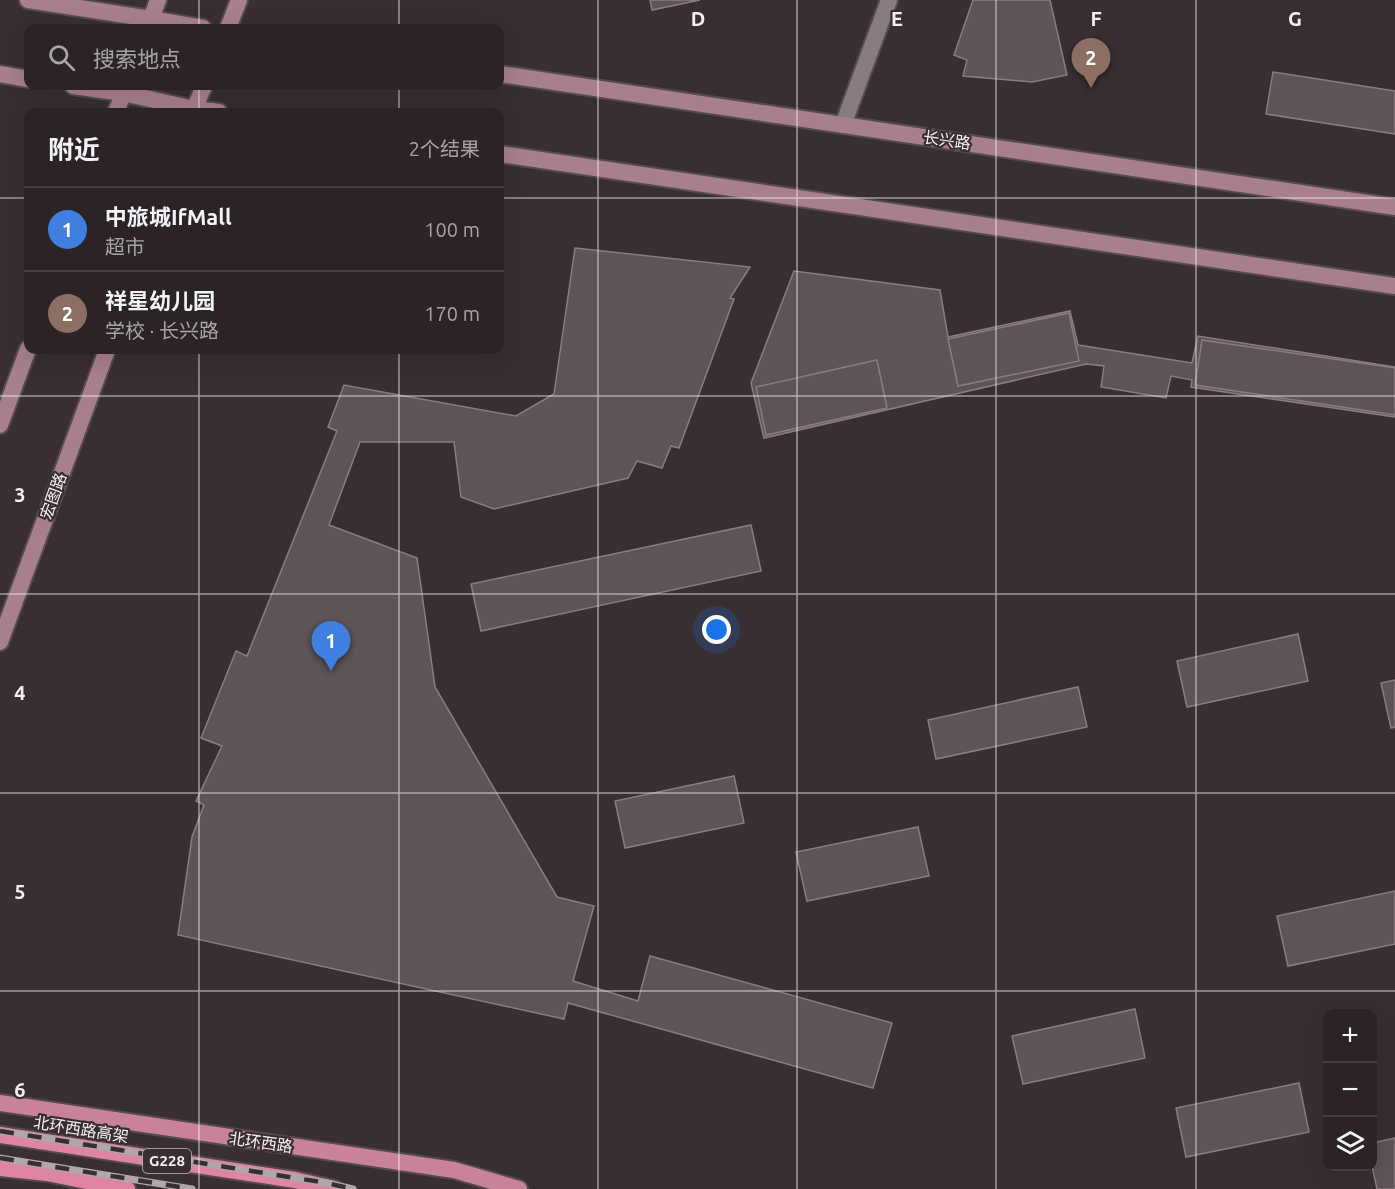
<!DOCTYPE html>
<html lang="zh">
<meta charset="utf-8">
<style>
body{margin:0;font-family:Ubuntu,"Noto Sans SC",sans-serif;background:#332b2e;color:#f1f3f6}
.controls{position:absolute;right:18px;bottom:18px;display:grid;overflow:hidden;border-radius:12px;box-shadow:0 6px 24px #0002}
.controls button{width:54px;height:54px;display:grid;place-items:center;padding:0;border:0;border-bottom:2px solid #474043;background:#2b2326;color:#f1f3f6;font:30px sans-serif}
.you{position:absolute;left:717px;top:630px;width:21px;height:21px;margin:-15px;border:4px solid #fff;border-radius:50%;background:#1a73e8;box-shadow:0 0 0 9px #1a73e833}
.badge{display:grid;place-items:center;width:39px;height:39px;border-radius:50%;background:#5eceb8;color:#fff;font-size:20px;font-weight:700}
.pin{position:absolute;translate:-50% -50px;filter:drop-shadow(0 2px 3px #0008)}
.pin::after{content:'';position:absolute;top:32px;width:21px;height:18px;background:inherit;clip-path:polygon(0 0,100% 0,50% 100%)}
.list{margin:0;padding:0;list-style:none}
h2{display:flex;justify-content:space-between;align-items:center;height:78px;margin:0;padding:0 24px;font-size:26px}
h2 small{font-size:20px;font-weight:400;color:#a6a4a7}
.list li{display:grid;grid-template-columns:39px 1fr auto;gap:18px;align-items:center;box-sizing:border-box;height:84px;padding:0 24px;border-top:2px solid #474043}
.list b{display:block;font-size:22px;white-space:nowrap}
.list p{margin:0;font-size:20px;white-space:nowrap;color:#a6a4a7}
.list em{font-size:20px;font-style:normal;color:#a6a4a7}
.icon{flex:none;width:33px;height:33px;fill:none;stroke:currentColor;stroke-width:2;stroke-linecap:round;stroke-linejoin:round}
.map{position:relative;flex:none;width:1395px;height:1189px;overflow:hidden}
.search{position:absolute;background:#2b2326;box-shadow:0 6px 24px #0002;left:24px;top:24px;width:480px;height:66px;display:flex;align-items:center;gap:15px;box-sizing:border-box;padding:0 21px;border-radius:12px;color:#a6a4a7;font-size:22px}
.panel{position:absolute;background:#2b2326;box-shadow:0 6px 24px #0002;left:24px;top:108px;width:480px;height:246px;border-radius:12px}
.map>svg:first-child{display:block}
.building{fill:#5e5356;stroke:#897d80;stroke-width:1.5}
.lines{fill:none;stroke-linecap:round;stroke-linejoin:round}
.tertiary-casing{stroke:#544b4d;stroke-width:20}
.secondary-casing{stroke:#544b4d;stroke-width:20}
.primary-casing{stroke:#544b4d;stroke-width:20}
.trunk-casing{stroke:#544b4d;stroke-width:20}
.tertiary{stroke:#887c80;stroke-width:16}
.secondary{stroke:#a87f8e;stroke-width:16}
.primary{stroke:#c8839b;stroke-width:16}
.trunk{stroke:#de85a4;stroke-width:16}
.rail-casing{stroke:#b0a7aa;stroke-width:7}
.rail{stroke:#392f32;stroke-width:4.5;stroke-dasharray:14;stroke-linecap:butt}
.grid{fill:none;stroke:#f7f0f2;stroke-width:1.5;stroke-opacity:0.55}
.labels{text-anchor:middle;stroke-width:4.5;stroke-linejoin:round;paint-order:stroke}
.shield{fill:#392f32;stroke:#beb6b8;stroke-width:1.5}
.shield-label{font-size:15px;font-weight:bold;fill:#f7f0f2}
.street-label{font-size:16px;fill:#f7f0f2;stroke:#392f32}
.grid-label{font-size:20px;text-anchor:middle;font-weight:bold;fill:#f7f0f2;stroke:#392f32;stroke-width:4.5;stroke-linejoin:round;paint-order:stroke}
</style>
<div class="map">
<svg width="1395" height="1189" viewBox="0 0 1395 1189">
<rect width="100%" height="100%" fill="#392f32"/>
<g class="building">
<path d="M650,0H700L652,10Z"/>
<path d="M973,0H1050L1067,75L1032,82L963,76L967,60L954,55Z"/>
<path d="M1273,72L1395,91V134L1266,114Z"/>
<path d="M575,248L750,267L730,298L734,299L679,448L671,446L662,468L637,461L628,478L494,509L461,497L454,442H360L329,525L417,558L435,687L557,897L594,906L573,981L638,1001L650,956L892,1023L873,1088L568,1003L564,1019L178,935L192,837L204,805L196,801L222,746L201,738L236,651L247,656L337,431L328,427L344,385L516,416L554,394Z"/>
<path d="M794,271L940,290L948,337L1070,311L1078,345L1192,363L1198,336L1395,367V417L1191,387L1192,380L1171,376L1166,398L1101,387L1104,366L1086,364L764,438L751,383Z"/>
<path d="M1069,313L1079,361L958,386L948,339Z"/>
<path d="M1202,340L1395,368V415L1195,385Z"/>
<path d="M877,360L887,408L766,435L756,387Z"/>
<path d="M751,525L761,571L481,631L471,584Z"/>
<path d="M1298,634L1308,681L1187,707L1177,661Z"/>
<path d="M1395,680V727L1391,728L1381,683Z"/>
<path d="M1078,687L1087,727L936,759L928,720Z"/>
<path d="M734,776L744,823L625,848L615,801Z"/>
<path d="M918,827L929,876L807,901L796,852Z"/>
<path d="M1395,891V944L1288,966L1277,916Z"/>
<path d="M1135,1009L1145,1058L1023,1084L1012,1036Z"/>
<path d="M1299,1083L1309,1132L1186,1157L1176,1108Z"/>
<path d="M1395,1138V1189H1377L1372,1166V1143Z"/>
</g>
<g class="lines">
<defs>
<path id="tertiary" d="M843,125L889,0"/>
<g id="secondary">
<path d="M28,0L151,19L203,28"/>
<path d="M148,27L158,0"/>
<path d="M228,28L239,0"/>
<path d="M0,74L28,79"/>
<path d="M500,74L1395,207"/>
<path d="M73,86L123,93L194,109L219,112"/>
<path d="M116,112L126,86"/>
<path d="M193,112L204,86"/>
<path d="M500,154L1395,286"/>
<path d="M0,425L28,349"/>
<path d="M0,642L107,350"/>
</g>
<path id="primary" d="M0,1103L454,1170L519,1189"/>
<g id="trunk">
<path d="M0,1135L295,1180L334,1189"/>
<path d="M0,1168L47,1173L127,1189"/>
</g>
</defs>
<use href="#tertiary" class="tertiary-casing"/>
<use href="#secondary" class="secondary-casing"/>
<use href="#primary" class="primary-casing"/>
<use href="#trunk" class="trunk-casing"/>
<use href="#tertiary" class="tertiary"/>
<use href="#secondary" class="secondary"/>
<use href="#primary" class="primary"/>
<use href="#trunk" class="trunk"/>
<defs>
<g id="rail">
<path d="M0,1131L327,1183L353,1189"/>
<path d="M0,1158L192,1189"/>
</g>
</defs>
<use href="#rail" class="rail-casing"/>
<use href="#rail" class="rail"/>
</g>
<path class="grid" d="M199,0V28M399,0V28M598,0V1189M797,0V1189M996,0V1189M1196,0V1189M199,86V112M399,86V112M0,198H28M500,198H1395M199,350V1189M399,350V1189M0,396H1395M0,594H1395M0,793H1395M0,991H1395"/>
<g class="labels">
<rect class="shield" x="143" y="1149" width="48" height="24" rx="4.5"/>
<g class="shield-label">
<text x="167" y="1166">G228</text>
</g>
<g class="street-label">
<text transform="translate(947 140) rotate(8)" y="6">长兴路</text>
<text transform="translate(53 496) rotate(-70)" y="6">宏图路</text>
<text transform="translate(81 1129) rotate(9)" y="6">北环西路高架</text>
<text transform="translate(261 1142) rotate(8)" y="6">北环西路</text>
</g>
</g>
<g class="grid-label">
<text x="698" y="26">D</text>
<text x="897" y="26">E</text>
<text x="1096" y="26">F</text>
<text x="1295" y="26">G</text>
<text x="20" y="502">3</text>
<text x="20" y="700">4</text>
<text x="20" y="899">5</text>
<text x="20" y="1097">6</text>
</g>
</svg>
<div class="controls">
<button>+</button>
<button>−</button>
<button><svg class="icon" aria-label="layers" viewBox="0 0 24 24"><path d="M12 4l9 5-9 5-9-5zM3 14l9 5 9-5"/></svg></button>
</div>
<div class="you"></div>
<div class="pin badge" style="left:331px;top:671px;background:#3f7fe0">1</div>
<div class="pin badge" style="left:1091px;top:88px;background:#8d6e63">2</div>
<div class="search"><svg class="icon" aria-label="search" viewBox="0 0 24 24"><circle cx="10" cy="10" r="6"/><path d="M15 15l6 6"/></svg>搜索地点</div>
<section class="panel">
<h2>附近<small>2个结果</small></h2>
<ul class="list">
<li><span class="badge" style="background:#3f7fe0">1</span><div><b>中旅城IfMall</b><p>超市</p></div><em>100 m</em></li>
<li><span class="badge" style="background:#8d6e63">2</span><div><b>祥星幼儿园</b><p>学校 · 长兴路</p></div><em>170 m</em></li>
</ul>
</section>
</div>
